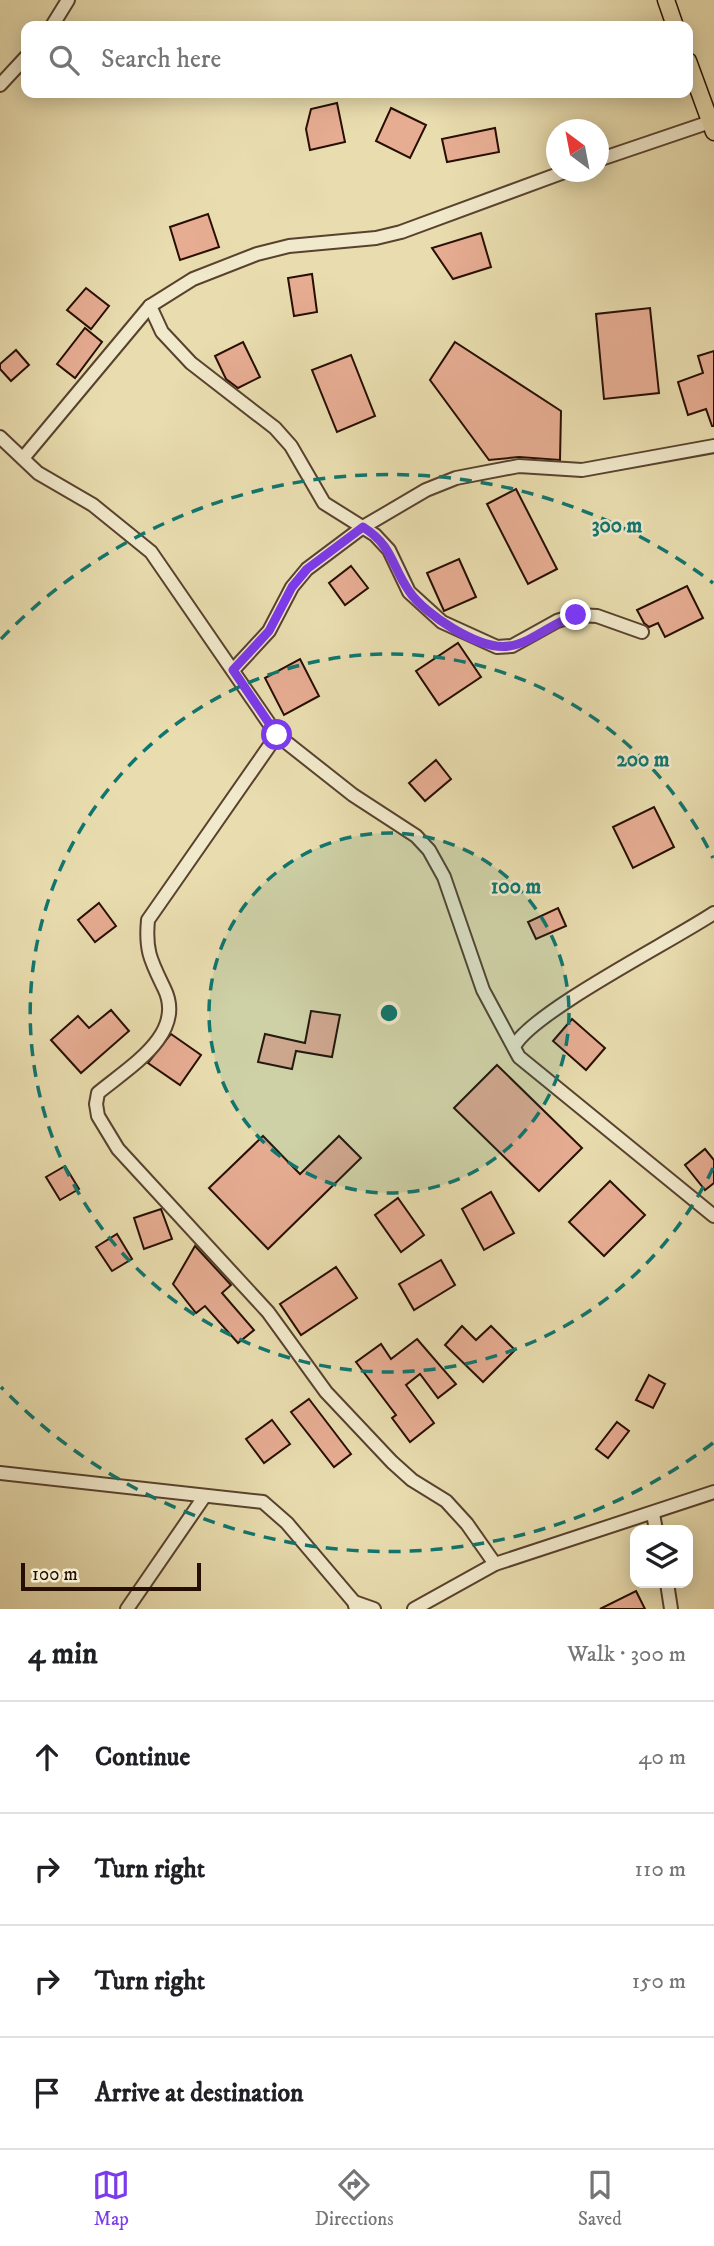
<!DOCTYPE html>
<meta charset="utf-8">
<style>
body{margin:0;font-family:"IM FELL DW Pica",serif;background:#f6f6f6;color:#202124}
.controls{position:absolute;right:21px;bottom:21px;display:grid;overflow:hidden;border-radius:14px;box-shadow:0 4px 18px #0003}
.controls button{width:63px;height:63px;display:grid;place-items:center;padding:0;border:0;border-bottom:2px solid #e0e0e0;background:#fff;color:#202124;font:35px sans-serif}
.compass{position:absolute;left:546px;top:119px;width:63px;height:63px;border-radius:50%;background:#fff;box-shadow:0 4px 18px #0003;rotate:328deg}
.scale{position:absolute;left:21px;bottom:18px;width:180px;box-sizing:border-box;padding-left:7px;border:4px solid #270e03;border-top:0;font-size:19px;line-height:24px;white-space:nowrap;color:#270e03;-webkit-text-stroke:5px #f1e9cb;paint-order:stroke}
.stop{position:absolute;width:21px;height:21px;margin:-16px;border:5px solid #7c3aed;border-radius:50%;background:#fff}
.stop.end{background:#7c3aed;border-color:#fff;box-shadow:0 2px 7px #0008}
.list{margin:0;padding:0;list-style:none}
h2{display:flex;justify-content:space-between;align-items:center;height:91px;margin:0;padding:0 28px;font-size:30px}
h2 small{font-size:23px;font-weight:400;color:#757577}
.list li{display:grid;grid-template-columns:46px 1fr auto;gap:21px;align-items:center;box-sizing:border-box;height:112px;padding:0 28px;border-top:2px solid #e0e0e0}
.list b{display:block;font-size:26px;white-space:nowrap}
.list em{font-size:23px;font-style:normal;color:#757577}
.icon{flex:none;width:38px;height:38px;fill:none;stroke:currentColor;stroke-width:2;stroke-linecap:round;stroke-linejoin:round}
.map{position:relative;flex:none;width:714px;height:1609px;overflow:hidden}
.search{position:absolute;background:#fff;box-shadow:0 4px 18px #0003;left:21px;right:21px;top:21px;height:77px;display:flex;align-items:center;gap:18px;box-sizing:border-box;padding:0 24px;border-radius:14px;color:#757577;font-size:26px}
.sheet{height:539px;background:#fff}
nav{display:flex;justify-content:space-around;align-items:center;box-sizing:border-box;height:98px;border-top:2px solid #e0e0e0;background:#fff;font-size:19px;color:#757577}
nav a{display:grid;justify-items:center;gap:4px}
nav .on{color:#7c3aed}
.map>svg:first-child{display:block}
.building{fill:#e7ad93;stroke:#270e03;stroke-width:2}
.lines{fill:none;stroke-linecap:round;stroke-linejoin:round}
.minor-casing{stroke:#58422e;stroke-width:16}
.major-casing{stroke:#270e03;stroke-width:19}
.minor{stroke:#f1e9cb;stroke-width:12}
.major{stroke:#e9ddaf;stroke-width:16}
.route{stroke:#7c3aed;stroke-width:9}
.ring{fill:none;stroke:#0f766e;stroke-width:3.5;stroke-dasharray:12 9}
.centre{fill:#0f766e;stroke:#f1e9cb;stroke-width:3.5}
.ring-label{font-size:21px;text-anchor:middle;font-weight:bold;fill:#0f766e;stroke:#f1e9cb;stroke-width:5;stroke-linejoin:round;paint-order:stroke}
</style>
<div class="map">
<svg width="714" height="1609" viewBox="0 0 714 1609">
<rect width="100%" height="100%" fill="#e9ddaf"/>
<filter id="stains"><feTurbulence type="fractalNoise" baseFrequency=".00286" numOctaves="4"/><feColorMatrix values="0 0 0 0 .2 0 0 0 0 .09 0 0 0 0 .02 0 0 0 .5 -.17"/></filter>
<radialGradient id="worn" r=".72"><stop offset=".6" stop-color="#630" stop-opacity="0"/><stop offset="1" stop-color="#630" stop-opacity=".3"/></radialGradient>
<g class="building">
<path d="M337,103L345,142L310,150L306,129L311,109Z"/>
<path d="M391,108L426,125L410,158L376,141Z"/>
<path d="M495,128L499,152L447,162L442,139Z"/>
<path d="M208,214L219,247L180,260L170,227Z"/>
<path d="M481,233L491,267L453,279L432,248Z"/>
<path d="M312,274L317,312L294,316L288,278Z"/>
<path d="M86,288L109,306L91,329L67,310Z"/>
<path d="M650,308L659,393L604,399L596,314Z"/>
<path d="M85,328L102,342L75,378L57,364Z"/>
<path d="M243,342L260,377L238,388L226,379L215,356Z"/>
<path d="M455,342L561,411L560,460L519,457L489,460L430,380Z"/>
<path d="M16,350L29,365L11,381L0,369V364Z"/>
<path d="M714,351V426H712L706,409L688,415L678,382L703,373L698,356Z"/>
<path d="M351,355L375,416L337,432L312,370Z"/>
<path d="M516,489L557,569L528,584L487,504Z"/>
<path d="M459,559L476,597L444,611L427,573Z"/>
<path d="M351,566L368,588L345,605L329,583Z"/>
<path d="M687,586L703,618L665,637L658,623L649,627L644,623L637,610Z"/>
<path d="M458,643L481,677L439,705L416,671Z"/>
<path d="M300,659L319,696L284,715L265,678Z"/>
<path d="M436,760L451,779L425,801L409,783Z"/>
<path d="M654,807L674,847L633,868L613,827Z"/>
<path d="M99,903L116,926L95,942L78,920Z"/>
<path d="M558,908L566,926L536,939L528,922Z"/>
<path d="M111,1010L129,1031L81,1073L51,1040L78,1016L89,1028Z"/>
<path d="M311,1011L340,1015L332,1057L296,1051L292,1069L258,1062L265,1034L305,1043Z"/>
<path d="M572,1019L605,1048L586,1070L553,1041Z"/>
<path d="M171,1034L201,1055L180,1085L148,1063Z"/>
<path d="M497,1065L582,1148L539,1191L454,1108Z"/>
<path d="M263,1136L300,1174L339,1136L361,1158L268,1249L209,1188Z"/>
<path d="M705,1149L714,1160V1183L705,1190L685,1165Z"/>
<path d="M65,1166L79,1189L60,1200L46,1177Z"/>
<path d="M610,1181L645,1215L604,1256L569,1222Z"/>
<path d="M491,1192L514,1233L484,1250L462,1209Z"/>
<path d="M398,1198L424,1235L401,1252L375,1215Z"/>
<path d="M161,1209L172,1239L144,1249L134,1218Z"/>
<path d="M117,1234L132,1259L112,1271L96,1247Z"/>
<path d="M195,1246L231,1285L222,1293L254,1330L238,1343L205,1306L196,1313L173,1284Z"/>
<path d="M441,1260L455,1285L414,1310L399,1284Z"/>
<path d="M336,1267L357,1298L301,1335L280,1304Z"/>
<path d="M462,1326L476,1340L491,1326L515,1350L483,1382L445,1345Z"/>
<path d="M417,1339L456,1384L438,1398L420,1374L406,1385L434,1423L410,1442L392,1418L396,1415L356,1362L381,1344L391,1359Z"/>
<path d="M649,1375L665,1384L653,1408L636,1400Z"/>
<path d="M309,1399L351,1454L334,1467L291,1412Z"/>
<path d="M272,1420L290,1444L264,1463L246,1439Z"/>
<path d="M617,1422L629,1431L608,1458L596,1449Z"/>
<path d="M636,1591L645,1609H600Z"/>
</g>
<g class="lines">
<defs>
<g id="minor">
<path d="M52,26L68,0"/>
<path d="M0,85L26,57"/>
<path d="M598,160L710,122"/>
<path d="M150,306L162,332L191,363L275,428L291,446L324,503L375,535L389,550L409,592L442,622L497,647L512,646L557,621L576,615L597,616L642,632"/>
<path d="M0,437L38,473L93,505L151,552L277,735L353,795L416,836L429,850L444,877L483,990L519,1057L714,1216"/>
<path d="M24,457L150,306L193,279L257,254L289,246L376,238L401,232L564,172"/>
<path d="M233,670L269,631L292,587L307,569L363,527L426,490L456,478L519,466L582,470L714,446"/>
<path d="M277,735L148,920C145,951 151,961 164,988C187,1034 129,1067 98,1093L96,1104L98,1116L118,1149L268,1312L326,1392L392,1462L412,1480L446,1501L467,1524L495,1564"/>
<path d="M515,1045C536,1010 672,941 714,913"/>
<path d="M0,1473L263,1502L287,1523L354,1602L356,1609"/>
<path d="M653,1514L656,1530"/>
<path d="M667,1583L671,1609"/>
<path d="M354,1602L374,1609"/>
<path d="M127,1609L204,1497"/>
<path d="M414,1609L495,1564L714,1492"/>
</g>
<g id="major">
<path d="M666,0L675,26"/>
<path d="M688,61L714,132"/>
</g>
</defs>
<use href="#minor" class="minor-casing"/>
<use href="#major" class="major-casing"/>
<use href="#minor" class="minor"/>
<use href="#major" class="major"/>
</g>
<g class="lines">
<path class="route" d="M277,735L233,670L269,631L292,587L307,569L363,527C393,546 391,565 409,591C424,614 480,651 509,646C532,643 553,622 576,615"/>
</g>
<circle cx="389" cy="1013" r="180" fill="#0f766e" fill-opacity=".12"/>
<g class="ring">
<circle cx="389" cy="1013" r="180"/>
<path d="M713 1168A359 359 0 1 1 713 858"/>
<path d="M713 1443A539 539 0 0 1 1 1387M1 639A539 539 0 0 1 713 583"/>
</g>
<circle cx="389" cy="1013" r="10" class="centre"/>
<g class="ring-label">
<text x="617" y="532">300 m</text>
<text x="643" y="766">200 m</text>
<text x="516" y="893">100 m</text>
</g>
<rect width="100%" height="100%" filter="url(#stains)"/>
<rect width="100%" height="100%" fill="url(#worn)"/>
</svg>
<div class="controls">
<button><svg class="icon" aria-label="layers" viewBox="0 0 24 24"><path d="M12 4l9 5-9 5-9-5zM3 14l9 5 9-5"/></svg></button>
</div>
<svg class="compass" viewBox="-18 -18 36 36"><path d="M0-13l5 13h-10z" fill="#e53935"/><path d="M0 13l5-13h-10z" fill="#757577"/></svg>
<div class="scale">100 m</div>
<div class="stop" style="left:277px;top:735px"></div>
<div class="stop end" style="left:576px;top:615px"></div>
<div class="search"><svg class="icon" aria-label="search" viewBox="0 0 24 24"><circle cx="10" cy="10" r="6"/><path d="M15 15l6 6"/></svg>Search here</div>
</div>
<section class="sheet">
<h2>4 min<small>Walk · 300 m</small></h2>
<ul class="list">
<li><svg class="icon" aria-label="ahead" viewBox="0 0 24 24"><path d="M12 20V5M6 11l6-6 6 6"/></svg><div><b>Continue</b></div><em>40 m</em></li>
<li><svg class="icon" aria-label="right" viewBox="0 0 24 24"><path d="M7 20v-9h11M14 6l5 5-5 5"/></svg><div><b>Turn right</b></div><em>110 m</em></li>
<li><svg class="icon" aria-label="right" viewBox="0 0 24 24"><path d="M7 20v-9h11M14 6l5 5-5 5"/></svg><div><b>Turn right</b></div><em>150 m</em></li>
<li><svg class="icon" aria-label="arrive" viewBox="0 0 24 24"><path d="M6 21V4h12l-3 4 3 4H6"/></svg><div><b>Arrive at destination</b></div></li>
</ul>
</section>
<nav>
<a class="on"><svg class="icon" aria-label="map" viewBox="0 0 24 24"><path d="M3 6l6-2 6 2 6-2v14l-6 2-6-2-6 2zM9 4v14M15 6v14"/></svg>Map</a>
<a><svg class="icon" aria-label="directions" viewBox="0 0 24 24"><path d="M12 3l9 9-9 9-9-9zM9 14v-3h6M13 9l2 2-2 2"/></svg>Directions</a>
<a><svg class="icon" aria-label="saved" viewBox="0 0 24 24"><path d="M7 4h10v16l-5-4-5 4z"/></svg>Saved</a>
</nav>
